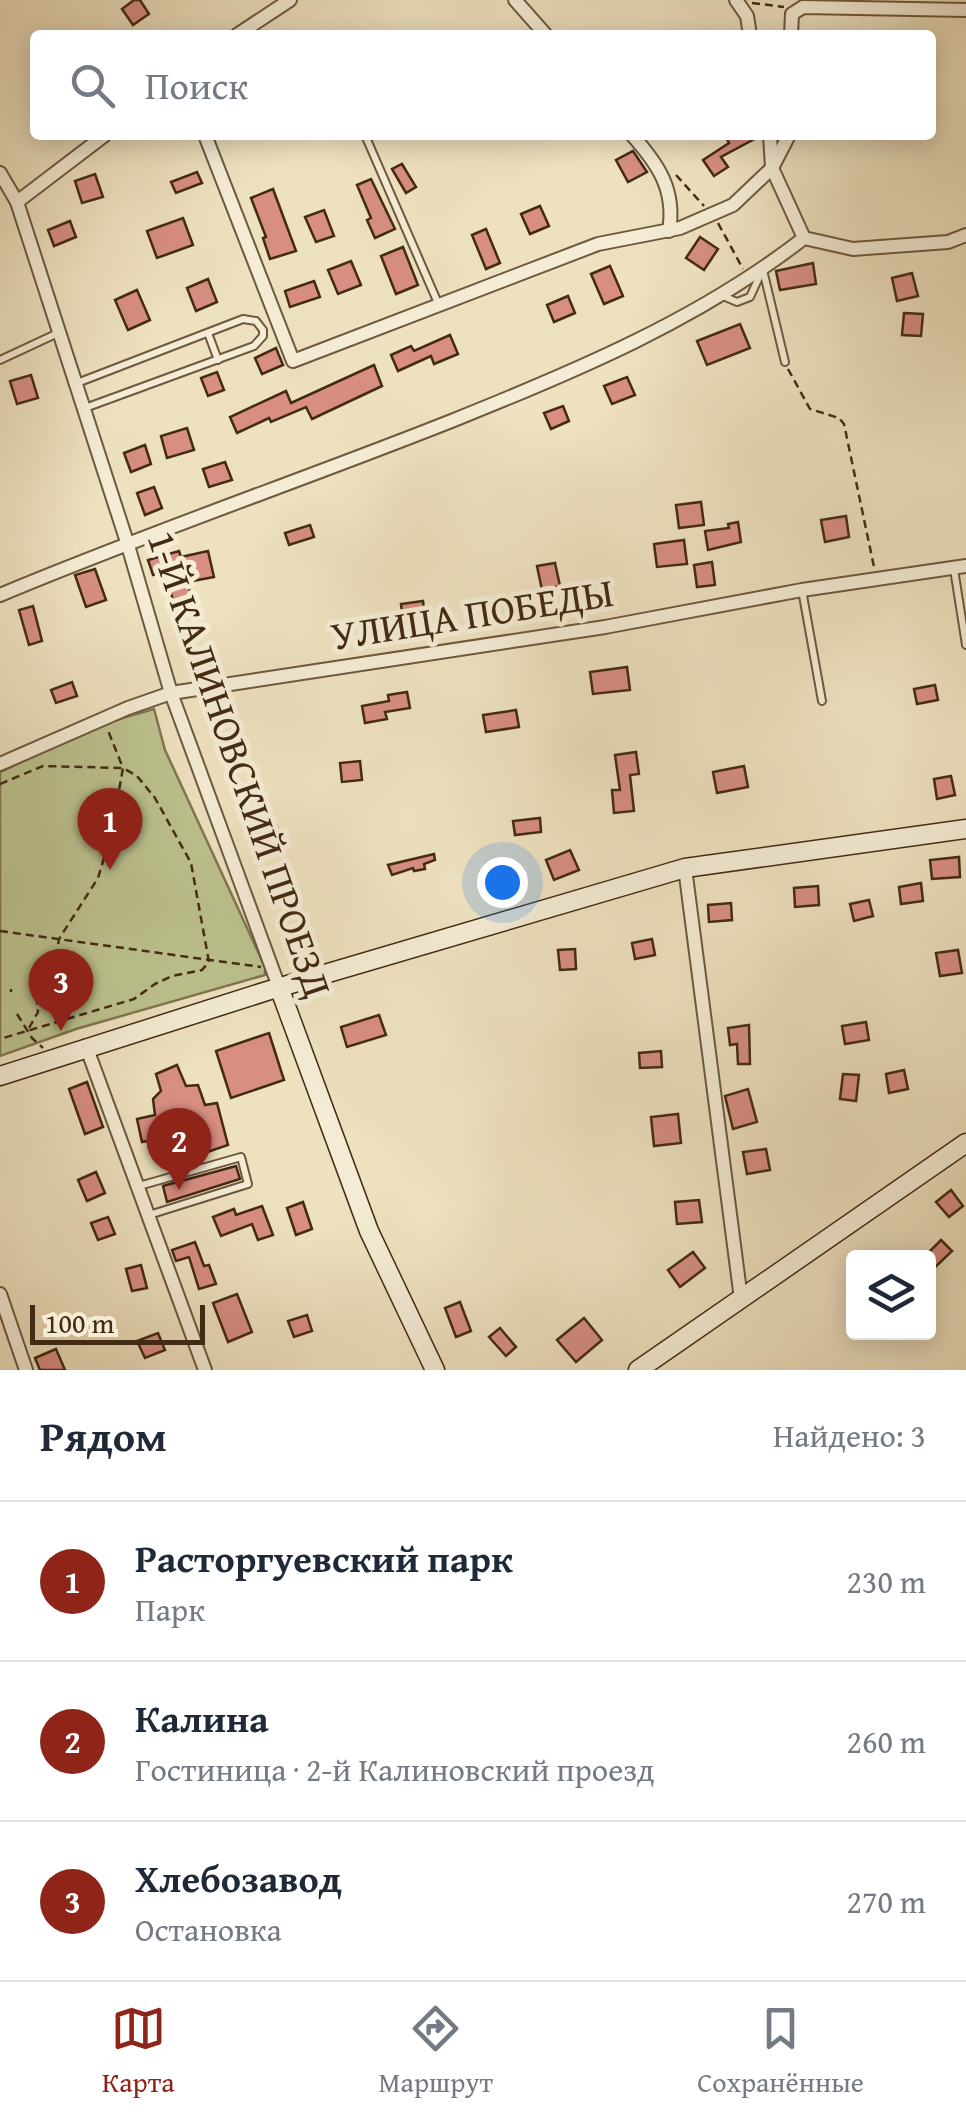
<!DOCTYPE html>
<html lang="ru">
<meta charset="utf-8">
<style>
body{margin:0;font-family:"Gentium Book Plus",serif;background:#f2f2f3;color:#1f2937}
.controls{position:absolute;right:30px;bottom:30px;display:grid;overflow:hidden;border-radius:10px;box-shadow:0 5px 25px #0003}
.controls button{width:90px;height:90px;display:grid;place-items:center;padding:0;border:0;border-bottom:2px solid #e0e1e3;background:#fff;color:#1f2937;font:50px sans-serif}
.scale{position:absolute;left:30px;bottom:25px;width:175px;box-sizing:border-box;padding-left:10px;border:5px solid #432a13;border-top:0;font-size:28px;line-height:35px;white-space:nowrap;color:#432a13;-webkit-text-stroke:8px #f4ecd5;paint-order:stroke}
.you{position:absolute;left:502px;top:882px;width:35px;height:35px;margin:-25px;border:8px solid #fff;border-radius:50%;background:#1a73e8;box-shadow:0 0 0 15px #1a73e833}
.badge{display:grid;place-items:center;width:65px;height:65px;border-radius:50%;background:#8f2418;color:#fff;font-size:32px;font-weight:700}
.pin{position:absolute;translate:-50% -82px;filter:drop-shadow(0 2px 5px #0008)}
.pin::after{content:'';position:absolute;top:52px;width:35px;height:30px;background:inherit;clip-path:polygon(0 0,100% 0,50% 100%)}
.list{margin:0;padding:0;list-style:none}
h2{display:flex;justify-content:space-between;align-items:center;height:130px;margin:0;padding:0 40px;font-size:42px}
h2 small{font-size:32px;font-weight:400;color:#747a83}
.list li{display:grid;grid-template-columns:65px 1fr auto;gap:30px;align-items:center;box-sizing:border-box;height:160px;padding:0 40px;border-top:2px solid #e0e1e3}
.list b{display:block;font-size:38px;white-space:nowrap}
.list p{margin:0;font-size:32px;white-space:nowrap;color:#747a83}
.list em{font-size:32px;font-style:normal;color:#747a83}
.icon{flex:none;width:55px;height:55px;fill:none;stroke:currentColor;stroke-width:2;stroke-linecap:round;stroke-linejoin:round}
.map{position:relative;flex:none;width:966px;height:1370px;overflow:hidden}
.search{position:absolute;background:#fff;box-shadow:0 5px 25px #0003;left:30px;right:30px;top:30px;height:110px;display:flex;align-items:center;gap:25px;box-sizing:border-box;padding:0 35px;border-radius:10px;color:#747a83;font-size:38px}
.sheet{height:610px;background:#fff}
nav{display:flex;justify-content:space-around;align-items:center;box-sizing:border-box;height:140px;border-top:2px solid #e0e1e3;background:#fff;font-size:28px;color:#747a83}
nav a{display:grid;justify-items:center;gap:5px}
nav .on{color:#8f2418}
.map>svg:first-child{display:block}
.green{fill:#bcc28f;stroke:#807651;stroke-width:2.5}
.building{fill:#d88e83;stroke:#432a13;stroke-width:2.5}
.lines{fill:none;stroke-linecap:round;stroke-linejoin:round}
.lane-casing{stroke:#6e583e;stroke-width:10}
.street-casing{stroke:#6e583e;stroke-width:16}
.secondary-casing{stroke:#432a13;stroke-width:21}
.path{stroke:#432a13;stroke-width:2.5;stroke-dasharray:8 5;stroke-linecap:butt}
.lane{stroke:#f4ecd5;stroke-width:6}
.street{stroke:#f4ecd5;stroke-width:12}
.secondary{stroke:#f4ecd5;stroke-width:18}
.labels{text-anchor:middle;stroke-width:10;stroke-linejoin:round;paint-order:stroke}
.street-label{font-size:40px;fill:#432a13;stroke:#f4ecd5}
</style>
<div class="map">
<svg width="966" height="1370" viewBox="0 0 966 1370">
<rect width="100%" height="100%" fill="#eee1bf"/>
<filter id="stains"><feTurbulence type="fractalNoise" baseFrequency=".002" numOctaves="4"/><feColorMatrix values="0 0 0 0 .2 0 0 0 0 .09 0 0 0 0 .02 0 0 0 .5 -.17"/></filter>
<radialGradient id="worn" r=".72"><stop offset=".6" stop-color="#630" stop-opacity="0"/><stop offset="1" stop-color="#630" stop-opacity=".3"/></radialGradient>
<path class="green" d="M154,709L165,750L265,967V975L76,1029L0,1056V772L105,723Z"/>
<g class="building">
<path d="M134,0H140L149,14L133,25L122,9Z"/>
<path d="M725,135L760,136L721,157L728,167L714,176L703,160L729,143Z"/>
<path d="M633,151L647,172L628,182L616,160Z"/>
<path d="M402,164L416,187L406,193L392,169Z"/>
<path d="M197,172L202,183L176,193L171,182Z"/>
<path d="M95,174L103,197L82,203L75,181Z"/>
<path d="M371,179L395,229L375,238L367,220L371,218L357,185Z"/>
<path d="M273,189L296,251L270,259L263,238L266,237L251,198Z"/>
<path d="M540,206L549,226L530,234L521,214Z"/>
<path d="M324,210L334,236L316,242L305,217Z"/>
<path d="M183,218L193,245L157,258L147,231Z"/>
<path d="M70,221L76,237L54,246L48,230Z"/>
<path d="M486,229L500,263L486,269L472,235Z"/>
<path d="M700,237L718,249L704,270L686,258Z"/>
<path d="M403,247L418,285L396,294L381,256Z"/>
<path d="M351,261L361,285L338,294L328,270Z"/>
<path d="M813,263L816,284L780,290L776,271Z"/>
<path d="M610,266L623,296L604,304L591,274Z"/>
<path d="M912,273L918,296L897,301L892,278Z"/>
<path d="M208,279L217,302L196,311L187,288Z"/>
<path d="M314,281L320,297L290,307L285,291Z"/>
<path d="M137,290L150,320L128,330L115,300Z"/>
<path d="M568,296L575,313L554,322L547,305Z"/>
<path d="M904,313L923,314L921,336L902,335Z"/>
<path d="M740,324L750,348L707,365L697,341Z"/>
<path d="M450,335L458,354L434,364L431,356L398,371L391,355L411,346L414,351Z"/>
<path d="M276,348L283,365L262,374L255,358Z"/>
<path d="M374,365L382,386L312,419L306,407L271,422L269,418L237,433L230,417L286,391L291,403Z"/>
<path d="M217,372L224,390L208,396L201,378Z"/>
<path d="M31,375L38,398L17,404L10,381Z"/>
<path d="M627,377L635,395L612,404L604,386Z"/>
<path d="M563,406L569,421L551,429L544,413Z"/>
<path d="M187,428L194,450L167,458L161,436Z"/>
<path d="M145,445L151,464L131,472L124,453Z"/>
<path d="M225,462L232,480L209,487L203,469Z"/>
<path d="M154,487L162,508L145,515L137,493Z"/>
<path d="M701,502L704,525L679,528L676,505Z"/>
<path d="M846,516L849,537L825,542L821,520Z"/>
<path d="M738,522L741,542L708,550L705,531L729,528L728,524Z"/>
<path d="M310,525L314,537L289,545L285,533Z"/>
<path d="M684,540L687,564L657,567L654,544Z"/>
<path d="M179,551L181,557L208,551L214,577L187,582L192,599L174,604L165,571L153,575L148,560Z"/>
<path d="M712,562L715,585L697,587L694,565Z"/>
<path d="M555,563L560,586L542,590L537,566Z"/>
<path d="M95,569L106,600L86,607L75,575Z"/>
<path d="M423,601L425,618L403,621L401,604Z"/>
<path d="M33,606L42,641L29,645L19,610Z"/>
<path d="M627,667L630,690L593,694L590,672Z"/>
<path d="M72,682L77,696L56,703L51,690Z"/>
<path d="M935,685L938,700L917,704L914,689Z"/>
<path d="M407,692L410,708L385,712L387,719L365,723L362,706L389,701L388,695Z"/>
<path d="M516,710L519,727L486,732L483,715Z"/>
<path d="M636,752L639,774L630,775L634,811L614,813L612,790H620L615,755Z"/>
<path d="M360,761L362,780L342,782L340,763Z"/>
<path d="M744,766L748,787L717,793L713,772Z"/>
<path d="M951,776L955,795L937,799L934,779Z"/>
<path d="M540,818L541,832L515,835L513,821Z"/>
<path d="M276,825L283,840L264,848L257,832Z"/>
<path d="M570,850L579,870L554,880L546,860Z"/>
<path d="M434,854L435,860L424,864L425,869L414,871L413,868L392,875L388,865Z"/>
<path d="M959,857L960,877L932,879L930,860Z"/>
<path d="M921,883L923,901L901,904L899,887Z"/>
<path d="M818,886L819,905L795,907L794,888Z"/>
<path d="M869,900L873,916L854,921L850,904Z"/>
<path d="M731,903L732,920L709,922L708,905Z"/>
<path d="M652,939L655,955L635,959L632,943Z"/>
<path d="M575,949L576,969L560,970L558,950Z"/>
<path d="M958,950L962,973L940,976L936,953Z"/>
<path d="M379,1015L386,1035L347,1047L341,1027Z"/>
<path d="M866,1022L869,1040L845,1044L842,1026Z"/>
<path d="M749,1025L750,1064H738L737,1044L730,1045L728,1028Z"/>
<path d="M269,1033L284,1080L231,1098L216,1051Z"/>
<path d="M661,1051L662,1067L640,1068L639,1053Z"/>
<path d="M177,1065L186,1086L198,1085L205,1105L217,1103L228,1145L187,1159L181,1150L166,1153L162,1138L142,1142L137,1119L155,1115L153,1099L161,1091L156,1074Z"/>
<path d="M904,1070L908,1089L889,1093L886,1074Z"/>
<path d="M843,1074L859,1075L856,1101L840,1099Z"/>
<path d="M87,1082L103,1127L85,1134L69,1089Z"/>
<path d="M748,1089L757,1122L733,1129L725,1096Z"/>
<path d="M678,1114L681,1143L654,1146L651,1117Z"/>
<path d="M766,1149L770,1170L747,1174L743,1152Z"/>
<path d="M236,1166L240,1179L167,1202L163,1186Z"/>
<path d="M96,1172L105,1193L87,1201L78,1180Z"/>
<path d="M951,1190L963,1206L949,1217L936,1202Z"/>
<path d="M699,1200L702,1222L677,1224L675,1202Z"/>
<path d="M303,1202L312,1229L296,1235L287,1208Z"/>
<path d="M262,1206L273,1235L258,1240L252,1224L221,1236L213,1217L234,1209L236,1215Z"/>
<path d="M108,1217L115,1234L98,1240L91,1223Z"/>
<path d="M941,1240L952,1251L928,1274V1253Z"/>
<path d="M195,1242L204,1266L209,1265L216,1284L199,1289L189,1257L176,1261L172,1250Z"/>
<path d="M693,1252L705,1268L680,1287L668,1270Z"/>
<path d="M141,1265L147,1288L132,1291L126,1269Z"/>
<path d="M237,1294L252,1332L228,1342L213,1303Z"/>
<path d="M460,1302L471,1331L456,1337L445,1308Z"/>
<path d="M307,1315L312,1331L294,1337L288,1321Z"/>
<path d="M584,1318L602,1340L576,1362L557,1340Z"/>
<path d="M500,1328L516,1347L506,1356L489,1337Z"/>
<path d="M158,1333L165,1350L145,1358L137,1341Z"/>
<path d="M56,1349L65,1370H40L35,1358Z"/>
</g>
<g class="lines">
<defs>
<g id="lane">
<path d="M365,135L438,303"/>
<path d="M763,270L785,362"/>
<path d="M723,296L737,302L750,297L762,271"/>
<path d="M208,333L218,360"/>
<path d="M0,360L58,333"/>
<path d="M77,383L243,319L256,321L263,330V336L254,346L85,408"/>
<path d="M954,569L966,645"/>
<path d="M802,590L822,701"/>
<path d="M139,1186L241,1157L248,1184L149,1215"/>
</g>
<g id="street">
<path d="M515,0L546,35"/>
<path d="M736,0L747,16L750,35"/>
<path d="M237,35L290,0"/>
<path d="M791,35L792,14L803,7L966,10"/>
<path d="M205,135L293,361L598,244L680,228L733,205L772,168L789,135"/>
<path d="M632,135C658,164 676,190 669,231"/>
<path d="M770,135L772,168L804,238"/>
<path d="M0,173L17,202L127,542L171,693L279,987"/>
<path d="M17,202L105,135"/>
<path d="M0,595C150,532 303,480 454,420C576,371 700,319 804,238L853,249L948,242L966,235"/>
<path d="M0,764L128,708L171,693L605,627L802,590L966,566"/>
<path d="M685,868L741,1299"/>
<path d="M86,1046L205,1370"/>
<path d="M0,1294L26,1370"/>
</g>
<g id="secondary">
<path d="M279,987L369,1231L435,1370"/>
<path d="M0,1076L267,991L685,868L966,829"/>
<path d="M638,1370L966,1143"/>
</g>
</defs>
<use href="#lane" class="lane-casing"/>
<use href="#street" class="street-casing"/>
<use href="#secondary" class="secondary-casing"/>
<g class="path">
<path d="M752,3L784,7"/>
<path d="M676,175L704,206"/>
<path d="M718,223L743,269"/>
<path d="M788,369L810,409L839,418L844,424L874,567"/>
<path d="M0,784L43,766L123,768L137,776L155,798L191,863L209,962L202,970L172,976L155,984L134,999L0,1039"/>
<path d="M0,931L261,967"/>
<path d="M11,992V989"/>
<path d="M17,1014L32,1038L43,1048"/>
<path d="M29,1028L38,1012L36,993L51,995L59,939L98,878L111,835L123,768L107,728"/>
</g>
<use href="#lane" class="lane"/>
<use href="#street" class="street"/>
<use href="#secondary" class="secondary"/>
</g>
<g class="labels">
<g class="street-label">
<text transform="translate(472 614) rotate(-9)" y="14">УЛИЦА ПОБЕДЫ</text>
<text transform="translate(240 764) rotate(71)" y="14">1-Й КАЛИНОВСКИЙ ПРОЕЗД</text>
</g>
</g>
<rect width="100%" height="100%" filter="url(#stains)"/>
<rect width="100%" height="100%" fill="url(#worn)"/>
</svg>
<div class="controls">
<button><svg class="icon" aria-label="layers" viewBox="0 0 24 24"><path d="M12 4l9 5-9 5-9-5zM3 14l9 5 9-5"/></svg></button>
</div>
<div class="scale">100 m</div>
<div class="you"></div>
<div class="pin badge" style="left:110px;top:870px">1</div>
<div class="pin badge" style="left:179px;top:1190px">2</div>
<div class="pin badge" style="left:61px;top:1031px">3</div>
<div class="search"><svg class="icon" aria-label="search" viewBox="0 0 24 24"><circle cx="10" cy="10" r="6"/><path d="M15 15l6 6"/></svg>Поиск</div>
</div>
<section class="sheet">
<h2>Рядом<small>Найдено: 3</small></h2>
<ul class="list">
<li><span class="badge">1</span><div><b>Расторгуевский парк</b><p>Парк</p></div><em>230 m</em></li>
<li><span class="badge">2</span><div><b>Калина</b><p>Гостиница · 2-й Калиновский проезд</p></div><em>260 m</em></li>
<li><span class="badge">3</span><div><b>Хлебозавод</b><p>Остановка</p></div><em>270 m</em></li>
</ul>
</section>
<nav>
<a class="on"><svg class="icon" aria-label="map" viewBox="0 0 24 24"><path d="M3 6l6-2 6 2 6-2v14l-6 2-6-2-6 2zM9 4v14M15 6v14"/></svg>Карта</a>
<a><svg class="icon" aria-label="directions" viewBox="0 0 24 24"><path d="M12 3l9 9-9 9-9-9zM9 14v-3h6M13 9l2 2-2 2"/></svg>Маршрут</a>
<a><svg class="icon" aria-label="saved" viewBox="0 0 24 24"><path d="M7 4h10v16l-5-4-5 4z"/></svg>Сохранённые</a>
</nav>
